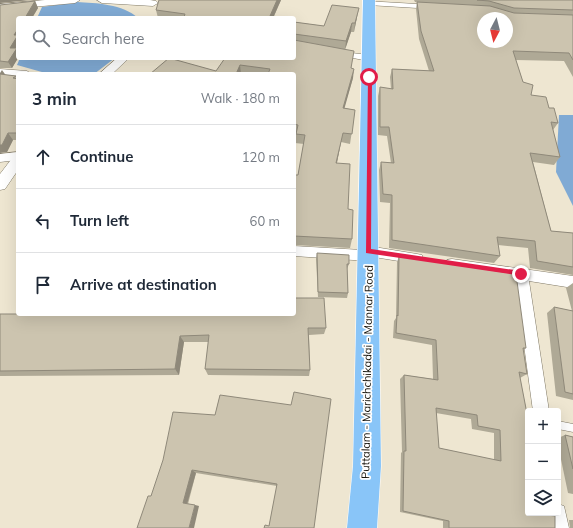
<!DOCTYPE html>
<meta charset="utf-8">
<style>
body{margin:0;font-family:Mulish,sans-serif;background:#f6f6f7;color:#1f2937}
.controls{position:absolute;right:12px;bottom:12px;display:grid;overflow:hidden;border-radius:4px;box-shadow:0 4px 16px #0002}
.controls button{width:36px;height:36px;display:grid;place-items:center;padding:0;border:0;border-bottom:1px solid #e0e1e3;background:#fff;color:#1f2937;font:20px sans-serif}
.compass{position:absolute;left:477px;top:12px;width:36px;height:36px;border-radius:50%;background:#fff;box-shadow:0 4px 16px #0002;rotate:187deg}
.stop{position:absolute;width:12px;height:12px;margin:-9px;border:3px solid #e11d48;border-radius:50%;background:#fff}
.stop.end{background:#e11d48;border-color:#fff;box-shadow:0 1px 4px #0008}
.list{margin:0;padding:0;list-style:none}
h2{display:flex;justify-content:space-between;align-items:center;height:52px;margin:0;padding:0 16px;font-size:17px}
h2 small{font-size:13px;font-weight:400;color:#747a83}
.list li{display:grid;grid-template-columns:26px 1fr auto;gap:12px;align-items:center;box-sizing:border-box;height:64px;padding:0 16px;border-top:1px solid #e0e1e3}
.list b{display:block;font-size:15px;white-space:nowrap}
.list em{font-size:13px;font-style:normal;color:#747a83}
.icon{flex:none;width:22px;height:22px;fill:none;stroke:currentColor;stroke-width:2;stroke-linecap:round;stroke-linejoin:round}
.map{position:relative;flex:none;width:573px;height:528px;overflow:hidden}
.search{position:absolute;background:#fff;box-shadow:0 4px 16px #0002;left:16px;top:16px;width:280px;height:44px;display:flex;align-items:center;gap:10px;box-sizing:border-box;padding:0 14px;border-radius:4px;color:#747a83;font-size:15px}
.panel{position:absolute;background:#fff;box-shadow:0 4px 16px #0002;left:16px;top:72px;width:280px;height:244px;border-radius:4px}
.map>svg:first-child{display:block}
.water{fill:#80aad4}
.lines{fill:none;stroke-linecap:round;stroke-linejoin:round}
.service-casing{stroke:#807966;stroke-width:1}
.minor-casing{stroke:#807966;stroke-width:1}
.tertiary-casing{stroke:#807966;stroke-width:1}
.primary-casing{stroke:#fff;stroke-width:1}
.service{fill:#fff;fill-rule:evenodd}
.minor{fill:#fff;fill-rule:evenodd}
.tertiary{fill:#fff;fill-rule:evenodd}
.primary{fill:#89c5f8;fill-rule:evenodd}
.wall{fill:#afa996;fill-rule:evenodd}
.shaded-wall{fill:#8f897a}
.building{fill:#ccc4af;stroke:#8f897a;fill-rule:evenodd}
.route{fill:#e11d48}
.labels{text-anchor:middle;stroke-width:3.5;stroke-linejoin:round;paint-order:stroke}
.street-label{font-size:11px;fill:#15130b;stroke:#fff}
</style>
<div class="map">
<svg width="573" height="528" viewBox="0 0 573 528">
<rect width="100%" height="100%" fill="#eee6d1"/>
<g class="water">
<path d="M77,2C96,3 123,4 138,18H37L42,7Z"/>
<path d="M20,58H115L94,74H49L17,65Z"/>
<path d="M559,115H573V206L556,172Z"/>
</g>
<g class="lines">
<defs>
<path id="service" d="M558,421L573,424V432L558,429Z"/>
<g id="minor">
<path d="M365,1L434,5L438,7L434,9L368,5L364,3Z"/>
<path d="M334,51L369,55L373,58L369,61L337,55H334L333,53Z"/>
<path d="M0,69L27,71L31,74H18V76L0,75Z"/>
<path d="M18,152V160L0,162V154Z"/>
<path d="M294,246L362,250L364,247L368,246L417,254L422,255L423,259L422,263L417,264L374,257L373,260L368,261L294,256Z"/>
<path d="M452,259L573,276V288L529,281L549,411H533L515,279L447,268L446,264L447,260Z"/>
<path d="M558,504L564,506L569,528H551L548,513H558Z"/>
</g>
<g id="tertiary">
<path d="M45,0H80L75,3L0,10V4Z"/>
<path d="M97,0H150L156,1L158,3L153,6L102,3Z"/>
<path d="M117,58H129L112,74H99Z"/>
<path d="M18,155V170L5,189L0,190V174L13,157Z"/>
</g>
<path id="primary" d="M363,0H375L381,466L377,528H347L353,466Z"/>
</defs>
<use href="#service" class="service-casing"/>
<use href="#minor" class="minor-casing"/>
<use href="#tertiary" class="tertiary-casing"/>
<use href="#primary" class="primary-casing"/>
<use href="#service" class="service"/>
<use href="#minor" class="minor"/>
<use href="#tertiary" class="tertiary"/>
<use href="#primary" class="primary"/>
</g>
<g class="wall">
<path d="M281,0L274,16L282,17V18H158L156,10Z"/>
<path d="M414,0H573V77L564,61L516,60L523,82L531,95L549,108L558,123L553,130L560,157L554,165L533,162L551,231L573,233V275L530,268L528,248L498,245L500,256L494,263L389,248L390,203L380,202L379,170L381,162L391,163L387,136L378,135V96L380,87L391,89L390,77L392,69L429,71L419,39L416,9L417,2H415Z"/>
<path d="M35,1L38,8L32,18H18V48L17,49L18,58L12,68H0V5Z"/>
<path d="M357,17L354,32H351L345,49L351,68L353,78L344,108L355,110L350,144L341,142L337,163L348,209L352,239L350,248L294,245V175H298L304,144L295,143L296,134L294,133V74H150L216,71L294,22L324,26Z"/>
<path d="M5,75L16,76L18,79V140H13L7,152Z"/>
<path d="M317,253L349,264L347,269L348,293L347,298L318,297L316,259Z"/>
<path d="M399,256L526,348L523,350L527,374L520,378L547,515L555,528H443V521L400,512L401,453L402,452L400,379L404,375L433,379L432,345L393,338L394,321L396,318L397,262ZM436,413L471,419L472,429L494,433V460L439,448Z"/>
<path d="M573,283V400L556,396L547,313L554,307L572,311L566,288Z"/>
<path d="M0,314L326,328L324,334L309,335L310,370L309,376L208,375L205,369L209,342H184L179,375L0,376Z"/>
<path d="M220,395L314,528L269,526L277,486L196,473L188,504L199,506L151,496L215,415Z"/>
<path d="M565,435L573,437V494L568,493L558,445V438Z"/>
<path d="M569,520H573V528H570Z"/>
</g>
<g class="shaded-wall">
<path d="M0,0H31L0,3Z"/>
<path d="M277,0H281L273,18L270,16Z"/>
<path d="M35,1L38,8L32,18H25Z"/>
<path d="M359,8L357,17L354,32L355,23Z"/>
<path d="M352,23L351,32L345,50L346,41Z"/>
<path d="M18,29V48L17,49L18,58L12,68L8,62L10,48L14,35Z"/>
<path d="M240,65L241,74H236Z"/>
<path d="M354,69L353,78L342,117L343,108Z"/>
<path d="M2,70L7,77L0,75V73Z"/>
<path d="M8,133L13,140L7,152L0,153V145Z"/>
<path d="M343,133L341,142L335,172L336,163Z"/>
<path d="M180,336L184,342L179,375L175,369Z"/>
<path d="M192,470L196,473L187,504L183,503Z"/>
<path d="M195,505L199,506L194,528H189Z"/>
</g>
<g class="building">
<path d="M159,0H277L270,16L282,17V18H196L184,17L185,14L156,10Z"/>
<path d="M477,0H573V10L514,8L489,1Z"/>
<path d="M35,1L25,18H18V29L14,35H18L10,48H17L8,62L0,61V5Z"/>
<path d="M417,2L490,6L514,13L573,15V60L569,53L513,51L523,82L533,85L531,95L546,97L549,108H554L558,123L551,122L560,157L530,153L551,231L573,233V267L537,261L535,241L497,237L500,256L392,240V195L383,194L381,162L394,163L389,127H380V87L393,89L392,69L434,71L421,31ZM483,18H507V42H483Z"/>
<path d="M332,5L359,8L355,23H352L346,41L294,34V22L324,26Z"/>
<path d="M294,40L354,51L351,68L354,69L343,108L355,110L352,134L343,133L336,163L350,164L348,209L353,210L352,239L294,236V175H298L305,135L296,134L298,125L294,124V74H268L270,69L240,65L236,74H150L169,58L216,71L225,58H294Z"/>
<path d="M0,74L16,76L13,78L18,79V132L17,133H8L2,145H0Z"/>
<path d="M317,253L349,255V264H347L348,293L318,292Z"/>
<path d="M399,256L516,274L526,348H523L527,374L519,372L528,419V513H547V515L555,516V528H449V521L403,511L404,451H406L404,375L438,380L436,340L396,333L397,315L398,316ZM436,408L477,415L478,426L500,430L501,461L439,448Z"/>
<path d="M294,298H324L326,328H308L310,370L205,369L209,335L180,336L175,369L0,371V314H294Z"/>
<path d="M554,307L573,311V394L565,392Z"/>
<path d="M294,392L331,399L314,528H264L265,525L269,526L277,484L192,470L183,503L195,505L189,528H137L148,496H151L163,460L173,412L215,415L220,395L291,405Z"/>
<path d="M565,435L573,437V469Z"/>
</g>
<path class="route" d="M368,76L372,77L371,249L521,271L525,274L524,276L366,253Z"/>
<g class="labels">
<g class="street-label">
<text transform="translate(367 372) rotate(-89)" y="4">Puttalam - Marichchikadai - Mannar Road</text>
</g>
</g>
</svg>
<div class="controls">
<button>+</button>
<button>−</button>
<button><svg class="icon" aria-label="layers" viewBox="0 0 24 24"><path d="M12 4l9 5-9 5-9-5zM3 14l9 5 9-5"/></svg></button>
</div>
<svg class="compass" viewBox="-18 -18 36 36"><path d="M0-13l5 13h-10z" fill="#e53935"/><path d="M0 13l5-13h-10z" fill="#747a83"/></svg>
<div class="stop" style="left:369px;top:77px"></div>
<div class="stop end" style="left:521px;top:274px"></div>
<div class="search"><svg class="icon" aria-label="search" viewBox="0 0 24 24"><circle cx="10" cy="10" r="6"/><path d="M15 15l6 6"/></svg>Search here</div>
<section class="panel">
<h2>3 min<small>Walk · 180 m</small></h2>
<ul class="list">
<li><svg class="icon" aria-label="ahead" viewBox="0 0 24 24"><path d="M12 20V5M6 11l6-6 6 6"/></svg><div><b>Continue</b></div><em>120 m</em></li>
<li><svg class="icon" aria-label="left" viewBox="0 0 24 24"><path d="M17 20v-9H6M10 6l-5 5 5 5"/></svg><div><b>Turn left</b></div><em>60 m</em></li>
<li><svg class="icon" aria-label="arrive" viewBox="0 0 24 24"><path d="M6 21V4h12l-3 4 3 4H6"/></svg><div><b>Arrive at destination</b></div></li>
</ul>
</section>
</div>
